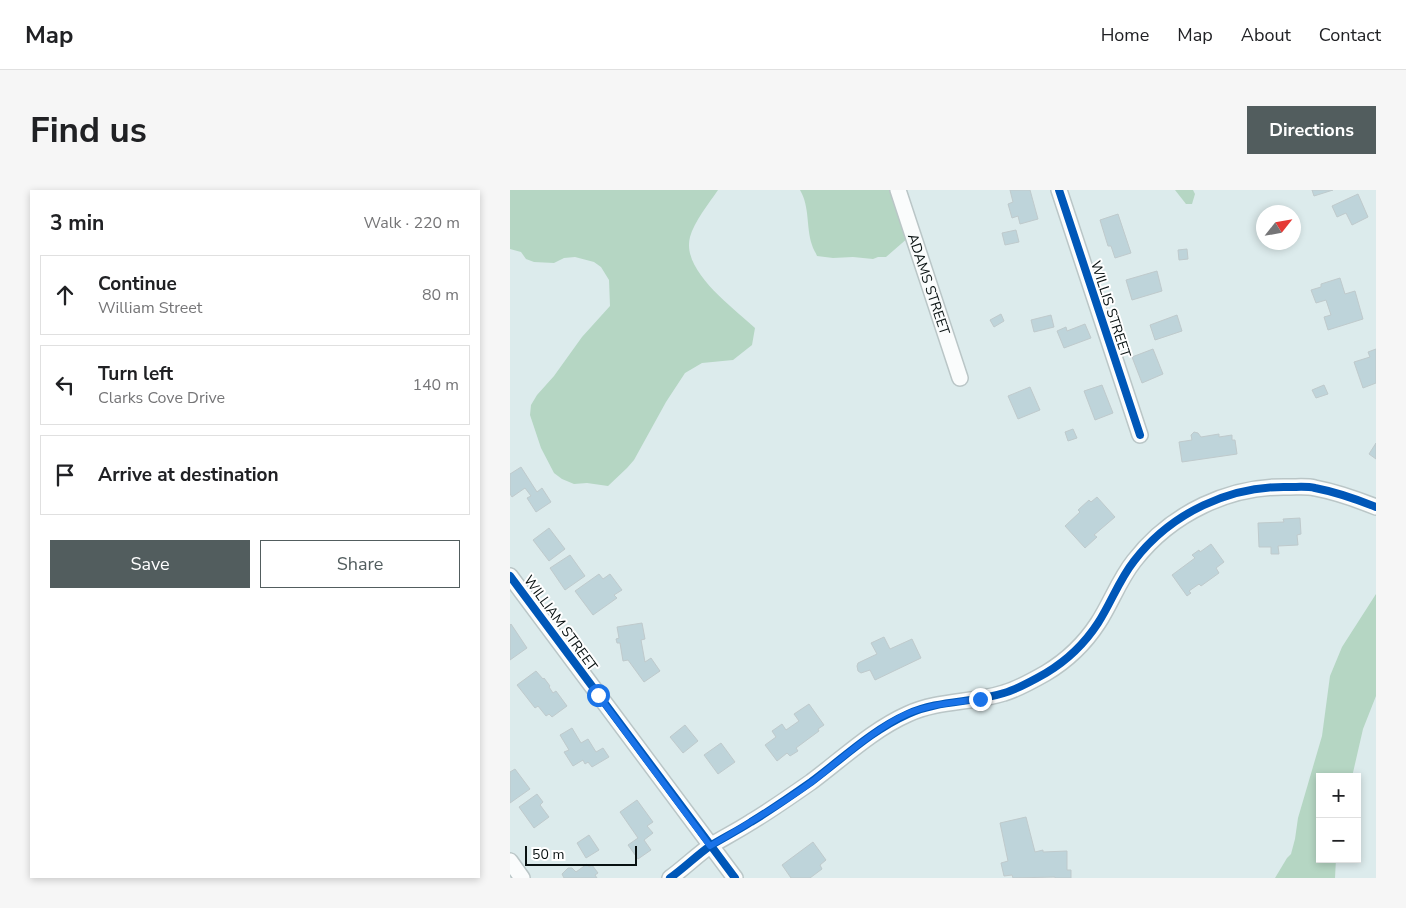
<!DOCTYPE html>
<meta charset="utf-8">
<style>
body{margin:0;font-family:"Nunito Sans",sans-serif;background:#f6f6f6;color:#202124}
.controls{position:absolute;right:15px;bottom:15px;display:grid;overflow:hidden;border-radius:0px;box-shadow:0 2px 8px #0003}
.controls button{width:45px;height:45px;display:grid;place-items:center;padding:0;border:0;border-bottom:1px solid #e0e0e0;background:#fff;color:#202124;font:25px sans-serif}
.compass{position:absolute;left:746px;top:15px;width:45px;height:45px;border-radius:50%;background:#fff;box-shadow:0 2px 8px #0003;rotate:59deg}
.scale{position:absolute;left:15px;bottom:12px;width:112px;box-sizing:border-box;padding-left:5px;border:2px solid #081111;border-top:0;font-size:14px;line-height:18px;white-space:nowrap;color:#081111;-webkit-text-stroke:4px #fff;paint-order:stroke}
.stop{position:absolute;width:15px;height:15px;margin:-11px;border:4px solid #1a73e8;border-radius:50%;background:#fff}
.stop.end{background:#1a73e8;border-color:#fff;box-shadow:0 1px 5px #0008}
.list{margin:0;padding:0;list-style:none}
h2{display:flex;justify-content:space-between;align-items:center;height:65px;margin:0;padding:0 20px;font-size:21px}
h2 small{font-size:16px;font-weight:400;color:#757577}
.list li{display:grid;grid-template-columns:32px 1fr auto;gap:15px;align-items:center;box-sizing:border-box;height:80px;margin:0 10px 10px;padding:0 10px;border:1px solid #e0e0e0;border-radius:0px}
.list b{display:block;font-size:19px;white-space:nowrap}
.list p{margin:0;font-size:16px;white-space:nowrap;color:#757577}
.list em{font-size:16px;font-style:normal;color:#757577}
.actions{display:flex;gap:10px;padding:15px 20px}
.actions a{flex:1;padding:11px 0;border:1px solid #525d5e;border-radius:0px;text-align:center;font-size:18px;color:#525d5e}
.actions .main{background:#525d5e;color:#fff}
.icon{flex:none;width:28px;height:28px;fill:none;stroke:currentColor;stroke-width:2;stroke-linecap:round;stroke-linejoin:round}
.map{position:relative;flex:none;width:866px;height:688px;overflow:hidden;border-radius:0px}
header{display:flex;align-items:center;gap:30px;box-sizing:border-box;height:70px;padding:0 25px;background:#fff;border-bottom:1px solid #e0e0e0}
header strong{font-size:24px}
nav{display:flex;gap:28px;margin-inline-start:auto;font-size:18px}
.intro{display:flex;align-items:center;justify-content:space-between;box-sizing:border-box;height:120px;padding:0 30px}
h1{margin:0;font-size:35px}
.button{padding:12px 22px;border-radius:0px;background:#525d5e;color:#fff;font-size:18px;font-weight:700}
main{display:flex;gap:30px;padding:0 30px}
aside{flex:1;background:#fff;border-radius:0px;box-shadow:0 2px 8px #0003}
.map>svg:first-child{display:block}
.green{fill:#b5d6c3}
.building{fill:#bed4da;stroke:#bfcacc}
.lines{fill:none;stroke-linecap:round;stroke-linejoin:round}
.minor-casing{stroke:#bac6c7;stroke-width:18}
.minor{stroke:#fafcfc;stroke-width:15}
.cycleway-casing{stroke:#fff;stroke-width:11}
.cycleway{stroke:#0057b8;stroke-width:8}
.route{stroke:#1a73e8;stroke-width:6}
.labels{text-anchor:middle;stroke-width:4;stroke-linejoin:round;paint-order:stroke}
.street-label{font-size:14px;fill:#081111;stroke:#fff}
</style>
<header>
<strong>Map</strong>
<nav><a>Home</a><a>Map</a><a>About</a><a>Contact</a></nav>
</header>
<div class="intro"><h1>Find us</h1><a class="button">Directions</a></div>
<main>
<aside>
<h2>3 min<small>Walk · 220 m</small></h2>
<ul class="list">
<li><svg class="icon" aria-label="ahead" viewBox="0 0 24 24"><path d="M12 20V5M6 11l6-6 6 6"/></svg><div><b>Continue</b><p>William Street</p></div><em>80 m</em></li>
<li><svg class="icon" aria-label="left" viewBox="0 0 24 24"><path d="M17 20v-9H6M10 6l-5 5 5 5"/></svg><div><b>Turn left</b><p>Clarks Cove Drive</p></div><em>140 m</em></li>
<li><svg class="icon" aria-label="arrive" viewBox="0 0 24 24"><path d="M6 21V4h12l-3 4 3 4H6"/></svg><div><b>Arrive at destination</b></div></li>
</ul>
<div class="actions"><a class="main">Save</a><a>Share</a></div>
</aside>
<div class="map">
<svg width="866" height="688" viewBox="0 0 866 688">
<rect width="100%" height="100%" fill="#dcebec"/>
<g class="green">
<path d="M0,0H208C199,13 184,32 180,47C171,81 224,118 245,138L242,155L223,170L192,173L175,183L156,212L124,270L117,278L98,296L77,293L64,294L52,289L44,283L31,258L20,225L21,215L27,205L44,186L72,147L100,116L99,90L91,77L84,72L65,67L54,68L44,73L24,72L16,69L11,62L0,59Z"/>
<path d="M290,0H381L399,47L376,67H368L363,69L343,67L323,68L307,66C306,63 303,59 302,55C296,37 300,17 290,0Z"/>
<path d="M665,0H683L685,4L682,14H676Z"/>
<path d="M866,404V506L853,539L842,587H810V669H826L825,688H765L777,668L781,664L785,649L788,628L812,546L820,486L832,457Z"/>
</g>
<g class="building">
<path d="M500,0H520L528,29L510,34L508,26L502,28L498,14L503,12Z"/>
<path d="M802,0H823L804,6Z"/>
<path d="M848,4L858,27L842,35L836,23L827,27L822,16Z"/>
<path d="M608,24L621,63L605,68L601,56H598L590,30Z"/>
<path d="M506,40L509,52L495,55L492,43Z"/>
<path d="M677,59L678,69L669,70L668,60Z"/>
<path d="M647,81L652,101L622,110L616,90Z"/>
<path d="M830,88L835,104L845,101L853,129L818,140L814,127L821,125L816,110L806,113L801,100L811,97V94Z"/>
<path d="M491,124L494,131L484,137L480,130Z"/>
<path d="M541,125L544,137L524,142L521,130Z"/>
<path d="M667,125L672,141L645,150L640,135Z"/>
<path d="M575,134L581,148L554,158L547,141L556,137L557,141Z"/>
<path d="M643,159L653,184L632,193L622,167Z"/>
<path d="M866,159V193L853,198L844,172L860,167L858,162Z"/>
<path d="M592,195L603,223L585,230L574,201Z"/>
<path d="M814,195L818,204L806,208L802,200Z"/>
<path d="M520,197L530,220L508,229L498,206Z"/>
<path d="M563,239L567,248L558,251L555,242Z"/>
<path d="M684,242L688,243L691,247L709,244V247L722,245V250H725L727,264L672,272L669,252L682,250L681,245Z"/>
<path d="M866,253V269L859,264Z"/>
<path d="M11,277L27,302L32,298L41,312L26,322L17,308L21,306L15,298L2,307L0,304V284Z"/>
<path d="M587,307L605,327L584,345L587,347L575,358L555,336L570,322L568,320L579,310L581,312Z"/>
<path d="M790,328L791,344L787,345L788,355L768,356L769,364H761V357H749L748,333L774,332L773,329Z"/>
<path d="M39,338L55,359L39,371L23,350Z"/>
<path d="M701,354L714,372L706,378L709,383L691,396L689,394L679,401L681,403L677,406L662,385L685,368L682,365L689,360L690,362Z"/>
<path d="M60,365L75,386L55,400L40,378Z"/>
<path d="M89,384L93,389L100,384L112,400L104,405L107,408L83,425L65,401Z"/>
<path d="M132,433L135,449L131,450L135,472L141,468L150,481L134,492L118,470L113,471L110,453H107L106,449L109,448L107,437Z"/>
<path d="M1,434L17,458L0,470V435Z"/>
<path d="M374,447L380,459L402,449L411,468L365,490L360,480L351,483L348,481L347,476L348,473L367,464L361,453Z"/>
<path d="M26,481L33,489L34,488L40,496L39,497L43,503L46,501L57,516L42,527L39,524L36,526L28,516L25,518L7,495Z"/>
<path d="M299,514L314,535L308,539L309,541L286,558L288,561L280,566L277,563L267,571L255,555L266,547L262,541L272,534L276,540L289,531L284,524Z"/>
<path d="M175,535L188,551L173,563L160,547Z"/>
<path d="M62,538L71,553L78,549L86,562L93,558L99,567L82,577L78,572L75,574L73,570L63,576L54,562L59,560L50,545Z"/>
<path d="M211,553L225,572L208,584L194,565Z"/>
<path d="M5,579L20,599L0,613V582Z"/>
<path d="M27,604L33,612L30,615L39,627L24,638L9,617Z"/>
<path d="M127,610L143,632L137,636L143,643L134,650L141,660L128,669L118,655L128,648L110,622Z"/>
<path d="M516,627L525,662L533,660V662L557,661V680H561V688H545V687L503,688L502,685L494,686L491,673L498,671L490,633Z"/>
<path d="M79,645L89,660L76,668L67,653Z"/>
<path d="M303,652L316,670L310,675L312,679L300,688H281L272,675Z"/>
<path d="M77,674L79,677L82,675L88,683L85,685L87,688H54L52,684L58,678H62L66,682Z"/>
</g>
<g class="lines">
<defs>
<g id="minor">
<path id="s1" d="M388,0L450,188"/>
<path d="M549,0L630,245"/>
<path d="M0,386L225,688"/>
<path d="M0,671L12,688"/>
<path d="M160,688C174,678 186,666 200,656C213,648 227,641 241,632C261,620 281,606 301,592C332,569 362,540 398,524C428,510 463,513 494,503C508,499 522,491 536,483C556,471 575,453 588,433C601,413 609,390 624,371C661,323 720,295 780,297C788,297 797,296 805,298C826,302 846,309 866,317"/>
</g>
</defs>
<use href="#minor" class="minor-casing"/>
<use href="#minor" class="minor"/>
<defs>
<g id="cycleway">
<path d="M549,0L630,245"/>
<path d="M0,386L225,688"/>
<path d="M160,688C174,678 186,666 200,656C213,648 227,641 241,632C261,620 281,606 301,592C332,569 362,540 398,524C428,510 463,513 494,503C508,499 522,491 536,483C556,471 575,453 588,433C601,413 609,390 624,371C661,323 720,295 780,297C788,297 797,296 805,298C826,302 846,309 866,317"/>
</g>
</defs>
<use href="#cycleway" class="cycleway-casing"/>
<use href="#cycleway" class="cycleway"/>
</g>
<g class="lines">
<path class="route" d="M88,505L200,656C235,636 270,615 303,591C330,570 368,536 399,523C421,514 446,512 470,509"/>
</g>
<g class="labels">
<g class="street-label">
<text dy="5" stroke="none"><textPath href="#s1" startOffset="99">ADAMS STREET</textPath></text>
<text transform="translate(601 119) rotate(72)" y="5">WILLIS STREET</text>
<text transform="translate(51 433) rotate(54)" y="5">WILLIAM STREET</text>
</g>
</g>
</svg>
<div class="controls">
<button>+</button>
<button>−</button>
</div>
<svg class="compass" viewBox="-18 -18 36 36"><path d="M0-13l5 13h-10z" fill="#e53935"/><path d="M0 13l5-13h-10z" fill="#757577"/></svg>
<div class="scale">50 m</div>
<div class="stop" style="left:88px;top:505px"></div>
<div class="stop end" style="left:470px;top:509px"></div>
</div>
</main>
